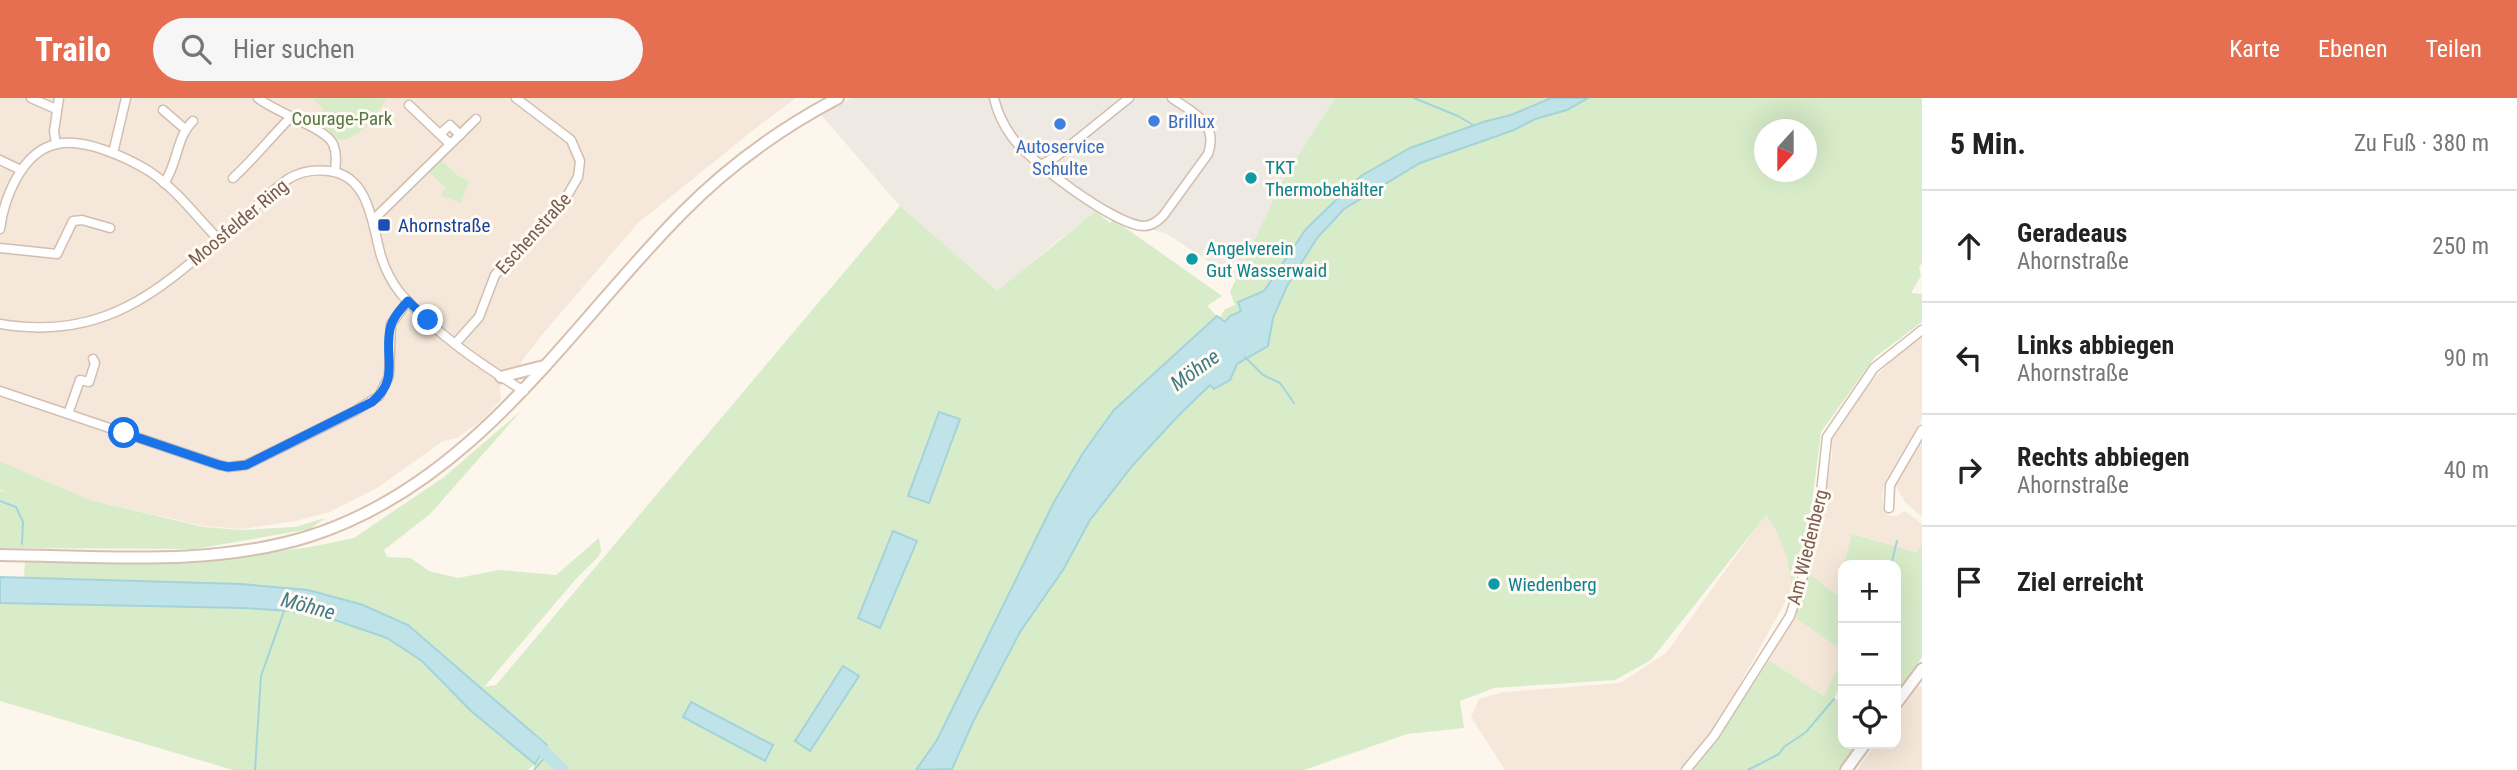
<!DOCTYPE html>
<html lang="de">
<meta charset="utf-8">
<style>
body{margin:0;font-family:"Roboto Condensed",sans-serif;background:#f6f6f6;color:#222}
.controls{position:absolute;right:21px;bottom:21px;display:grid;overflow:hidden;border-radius:14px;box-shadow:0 7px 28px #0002}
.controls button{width:63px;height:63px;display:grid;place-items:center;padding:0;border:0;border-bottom:2px solid #e0e0e0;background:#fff;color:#222;font:35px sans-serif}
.compass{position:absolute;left:1754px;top:21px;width:63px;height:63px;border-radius:50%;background:#fff;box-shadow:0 7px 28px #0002;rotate:201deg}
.stop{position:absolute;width:21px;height:21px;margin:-16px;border:5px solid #1a73e8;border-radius:50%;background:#fff}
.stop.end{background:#1a73e8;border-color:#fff;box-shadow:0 2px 7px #0008}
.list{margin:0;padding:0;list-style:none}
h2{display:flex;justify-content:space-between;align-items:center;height:91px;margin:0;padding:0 28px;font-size:30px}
h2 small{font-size:23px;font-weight:400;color:#767676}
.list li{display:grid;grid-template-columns:46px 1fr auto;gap:21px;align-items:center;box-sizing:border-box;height:112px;padding:0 28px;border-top:2px solid #e0e0e0}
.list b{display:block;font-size:26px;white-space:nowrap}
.list p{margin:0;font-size:23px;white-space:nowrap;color:#767676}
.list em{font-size:23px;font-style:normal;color:#767676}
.icon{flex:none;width:38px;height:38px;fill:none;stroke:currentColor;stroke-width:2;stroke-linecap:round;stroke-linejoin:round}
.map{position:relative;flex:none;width:1922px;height:672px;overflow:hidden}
header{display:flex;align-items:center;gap:42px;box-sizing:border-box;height:98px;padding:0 35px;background:#e76f51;color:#fff}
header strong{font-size:33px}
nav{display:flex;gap:38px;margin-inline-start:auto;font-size:24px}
.search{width:490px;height:63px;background:#f6f6f6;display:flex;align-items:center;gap:18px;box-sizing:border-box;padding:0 24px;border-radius:38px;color:#767676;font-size:26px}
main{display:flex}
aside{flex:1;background:#fff}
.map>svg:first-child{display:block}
.residential{fill:#f5e8da}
.industrial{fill:#efe9e4}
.green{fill:#d8ecc9;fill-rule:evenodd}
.water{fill:#bfe3e8;stroke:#a5d3da;stroke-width:2}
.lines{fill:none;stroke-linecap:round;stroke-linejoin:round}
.stream{stroke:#a5d3da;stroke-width:2}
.river{stroke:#bfe3e8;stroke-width:12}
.minor-casing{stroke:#d1beb0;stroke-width:11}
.secondary-casing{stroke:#d6c0b0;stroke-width:14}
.minor{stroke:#fff;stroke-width:8}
.secondary{stroke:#fff;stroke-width:10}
.route{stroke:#1a73e8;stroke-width:9}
.shop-dot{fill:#3f7fe0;stroke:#fffaf3;stroke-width:2.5}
.culture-dot{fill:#0f9aa8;stroke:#fffaf3;stroke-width:2.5}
.transit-dot{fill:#1a4fb4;stroke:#fffaf3;stroke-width:2.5}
.labels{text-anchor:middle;stroke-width:6;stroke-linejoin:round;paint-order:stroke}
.park-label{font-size:19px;fill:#537a41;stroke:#fffaf3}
.shop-label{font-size:19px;fill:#366cbe;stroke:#fffaf3;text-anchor:start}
.culture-label{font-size:19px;fill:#0d838f;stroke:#fffaf3;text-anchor:start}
.street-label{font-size:19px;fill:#7a5c4d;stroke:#fffaf3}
.transit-label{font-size:19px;fill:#164399;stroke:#fffaf3;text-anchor:start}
.water-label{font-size:21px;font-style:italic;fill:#437c86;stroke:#fffaf3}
</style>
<header>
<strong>Trailo</strong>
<div class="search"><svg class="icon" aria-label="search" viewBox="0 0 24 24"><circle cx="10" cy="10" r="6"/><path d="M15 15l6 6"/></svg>Hier suchen</div>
<nav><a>Karte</a><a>Ebenen</a><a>Teilen</a></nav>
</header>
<main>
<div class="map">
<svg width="1922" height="672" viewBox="0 0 1922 672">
<rect width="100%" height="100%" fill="#fdf6ec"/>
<g class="residential">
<path d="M0,0H310L313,3L334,0H796L761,26L638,125L546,232L521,264L519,272L500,289L501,302L481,323L457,340L443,343L377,390L329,414L296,423L243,431L204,428L90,402L0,363Z"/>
<path d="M1922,237V321L1886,382L1882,397L1883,408L1888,417L1896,418L1905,413L1922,426V446L1917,454L1853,436L1836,497L1809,475L1832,359V339L1869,286L1888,266Z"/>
<path d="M1922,341V416L1921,418L1905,404L1895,387Z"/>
<path d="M1766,416L1784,447L1790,466L1792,492L1713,634L1681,672H1505L1471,619L1479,601L1504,594L1620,585L1666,555Z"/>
<path d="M1795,520L1843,553V560L1836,577L1824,598L1769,562Z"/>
<path d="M1922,588V672H1857L1876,646H1896V619L1918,589Z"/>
</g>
<path class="industrial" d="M851,0H1335L1292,70L1236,181L1167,136L1096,114L1056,144L997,194L900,108L821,17Z"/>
<g class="green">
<path d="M310,0H386C381,14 357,43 341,42C334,42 324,31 317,27L323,10Z"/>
<path d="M1335,0H1922V166L1919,168L1921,178L1911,195L1922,196V224L1875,259L1821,334L1810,420L1792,492C1790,463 1783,441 1766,417L1651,562L1615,582L1494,590L1460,603L1464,630L1407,636L1304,672H951L953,668L949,672H536L533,667L528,672H233L0,603V505L242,510L291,513L332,521L387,540L422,563L471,613L531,663L427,550L241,486L24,479L25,463L194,465L310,449L354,440L444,379L522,312L430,416L384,452L387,459L411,460L429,473L458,480L499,472L556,477L599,440L601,452L599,458L575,482L484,589L496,587L900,108L997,193L1096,113L1110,125L1113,121L1222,198L1207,208L1217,218L1114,312L1090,347L1169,265L1220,219L1225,211L1235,207L1230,194L1283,82ZM1764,32H1806V74H1764ZM1085,431L1063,472L1020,534L988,595L1000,562Z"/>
<path d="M441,62L458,78L469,83L461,105L440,97L446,90L429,74Z"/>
<path d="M0,363L90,402L204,429L243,432L295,429L325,420L310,431L195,451L0,450V393L10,395L0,392Z"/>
<path d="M1852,436L1916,454L1922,446V559L1896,595V467H1844Z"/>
<path d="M1843,471V553L1795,520L1809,475L1836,497Z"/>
<path d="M1843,560V581L1834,601L1838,602L1843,598V646H1859L1840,672H1693L1714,645L1769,562L1824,598Z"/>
</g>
<g class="water">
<path d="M1551,0H1588L1567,12L1535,21L1514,32L1420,65L1344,111L1317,140L1287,188L1273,220L1268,248L1237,266L1230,282L1214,291L1210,287L1178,318L1133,367L1090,422L1063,472L1020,534L974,622L952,671L916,672L937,642L1054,404L1083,355L1114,312L1217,218L1225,224L1230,218L1241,213L1238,204L1264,193L1306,131L1361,78L1410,50L1483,24L1511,17Z"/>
<path d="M939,314L960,321L929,405L908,398Z"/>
<path d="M893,433L917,443L880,530L858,520Z"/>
<path d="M0,479L241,486L308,492L363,507L408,527L547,647L535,666L471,613L422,563L387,540L332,521L291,513L242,510L0,505Z"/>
<path d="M843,568L859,578L810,653L795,643Z"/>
<path d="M691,604L773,647L765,663L683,619Z"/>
</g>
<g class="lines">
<g class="stream">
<path d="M1414,0L1458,18L1473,27"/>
<path d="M1245,259L1263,277L1280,285L1294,305"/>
<path d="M0,403L16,409L23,424L22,446"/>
<path d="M1891,467L1897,443"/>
<path d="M255,672L261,578L284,513"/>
<path d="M534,672L547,657"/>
<path d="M1748,672L1779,656L1784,649L1806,634L1834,601"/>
</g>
<path class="river" d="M533,643L563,672"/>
<defs>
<g id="minor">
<path d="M31,0L56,11"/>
<path d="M258,0C276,15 326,30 333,46C337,55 336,64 335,74"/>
<path d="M994,0C997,13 1004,28 1012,39C1029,63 1116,128 1144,128C1152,128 1158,123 1163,118L1208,56C1219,25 1193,15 1172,0"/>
<path d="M409,7L450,46"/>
<path d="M163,12L185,31"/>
<path d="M440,36L450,27L460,37"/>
<path d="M56,46L54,33L59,0"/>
<path d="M113,55L126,0"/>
<path d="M0,62L21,72"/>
<path d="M1041,67L1057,58L1129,0"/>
<path d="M233,80C254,61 270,40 290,20"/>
<path d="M164,85C178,66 176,39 193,23"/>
<path d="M373,122L476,21"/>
<path d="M0,131C4,100 22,53 57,46C84,40 126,59 149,73C176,91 196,118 218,141"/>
<path d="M0,150L57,156L73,123L82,122L110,130"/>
<path d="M0,226C113,245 168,184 246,117C260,105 273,92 288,81C301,73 313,71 329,73C370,78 372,127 381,158C385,171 393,186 401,196C435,235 480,266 524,293"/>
<path d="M455,246L479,219L495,177L567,98L578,79L580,63L571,42L516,0"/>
<path d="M0,293L219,367L228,369L246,367L355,313L379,298L389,278L391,226L408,203"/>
<path d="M68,316L80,282L89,284L95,265L93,261"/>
<path d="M1889,410L1890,387L1922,332"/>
<path d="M1686,672L1714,638L1790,518L1805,472L1819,414L1827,339L1874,270L1922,232"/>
</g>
<g id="secondary">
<path d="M501,279L544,268"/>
<path d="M0,457C102,458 212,469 310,438C475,385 566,233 681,116C726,70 781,30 838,0"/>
<path d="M1896,606L1922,571"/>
<path d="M1846,672L1865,646"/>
</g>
</defs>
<use href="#minor" class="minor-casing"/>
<use href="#secondary" class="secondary-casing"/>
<use href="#minor" class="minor"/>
<use href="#secondary" class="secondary"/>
</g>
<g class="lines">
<path class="route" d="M124,335L219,367L228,369L246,367L372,304C400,281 384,260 390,231C392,220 401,211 408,203L428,222"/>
</g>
<g class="shop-dot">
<circle cx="1154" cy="23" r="7"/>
<circle cx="1060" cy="26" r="7"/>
</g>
<g class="culture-dot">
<circle cx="1251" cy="80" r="7"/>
<circle cx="1192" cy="161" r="7"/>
<circle cx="1494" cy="486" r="7"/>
</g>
<rect class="transit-dot" x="377" y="120" width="14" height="14" rx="3.5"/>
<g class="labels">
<g class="park-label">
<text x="342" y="27">Courage-Park</text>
</g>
<g class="shop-label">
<text x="1168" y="30">Brillux</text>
<text x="1060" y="55" text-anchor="middle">Autoservice<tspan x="1060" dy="22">Schulte</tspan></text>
</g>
<g class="culture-label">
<text x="1265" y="76">TKT<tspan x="1265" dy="22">Thermobehälter</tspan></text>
<text x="1206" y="157">Angelverein<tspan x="1206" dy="22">Gut Wasserwaid</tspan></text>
<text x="1508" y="493">Wiedenberg</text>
</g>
<g class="street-label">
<text transform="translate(238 124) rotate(-40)" y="7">Moosfelder Ring</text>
<text transform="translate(533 135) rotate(-48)" y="7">Eschenstraße</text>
<text transform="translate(1807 449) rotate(-76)" y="7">Am Wiedenberg</text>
</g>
<g class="transit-label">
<text x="398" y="134">Ahornstraße</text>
</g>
<g class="water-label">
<text transform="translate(1195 272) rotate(-36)" y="7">Möhne</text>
<text transform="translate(308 508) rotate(15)" y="7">Möhne</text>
</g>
</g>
</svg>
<div class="controls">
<button>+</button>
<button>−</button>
<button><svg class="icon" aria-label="locate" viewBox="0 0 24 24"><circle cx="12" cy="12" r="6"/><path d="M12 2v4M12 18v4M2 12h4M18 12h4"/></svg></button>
</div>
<svg class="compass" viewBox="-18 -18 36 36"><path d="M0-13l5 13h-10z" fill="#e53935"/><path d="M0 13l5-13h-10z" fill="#767676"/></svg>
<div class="stop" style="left:124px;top:335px"></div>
<div class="stop end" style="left:428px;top:222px"></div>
</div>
<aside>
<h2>5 Min.<small>Zu Fuß · 380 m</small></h2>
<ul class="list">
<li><svg class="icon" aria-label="ahead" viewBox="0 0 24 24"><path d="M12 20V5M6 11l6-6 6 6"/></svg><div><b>Geradeaus</b><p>Ahornstraße</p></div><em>250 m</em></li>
<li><svg class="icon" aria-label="left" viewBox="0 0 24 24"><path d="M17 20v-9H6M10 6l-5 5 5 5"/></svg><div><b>Links abbiegen</b><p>Ahornstraße</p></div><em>90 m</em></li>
<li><svg class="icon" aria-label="right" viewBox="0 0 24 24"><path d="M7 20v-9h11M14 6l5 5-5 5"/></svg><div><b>Rechts abbiegen</b><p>Ahornstraße</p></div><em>40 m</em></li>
<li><svg class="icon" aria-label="arrive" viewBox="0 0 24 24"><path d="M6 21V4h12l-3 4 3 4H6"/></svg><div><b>Ziel erreicht</b></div></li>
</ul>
</aside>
</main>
